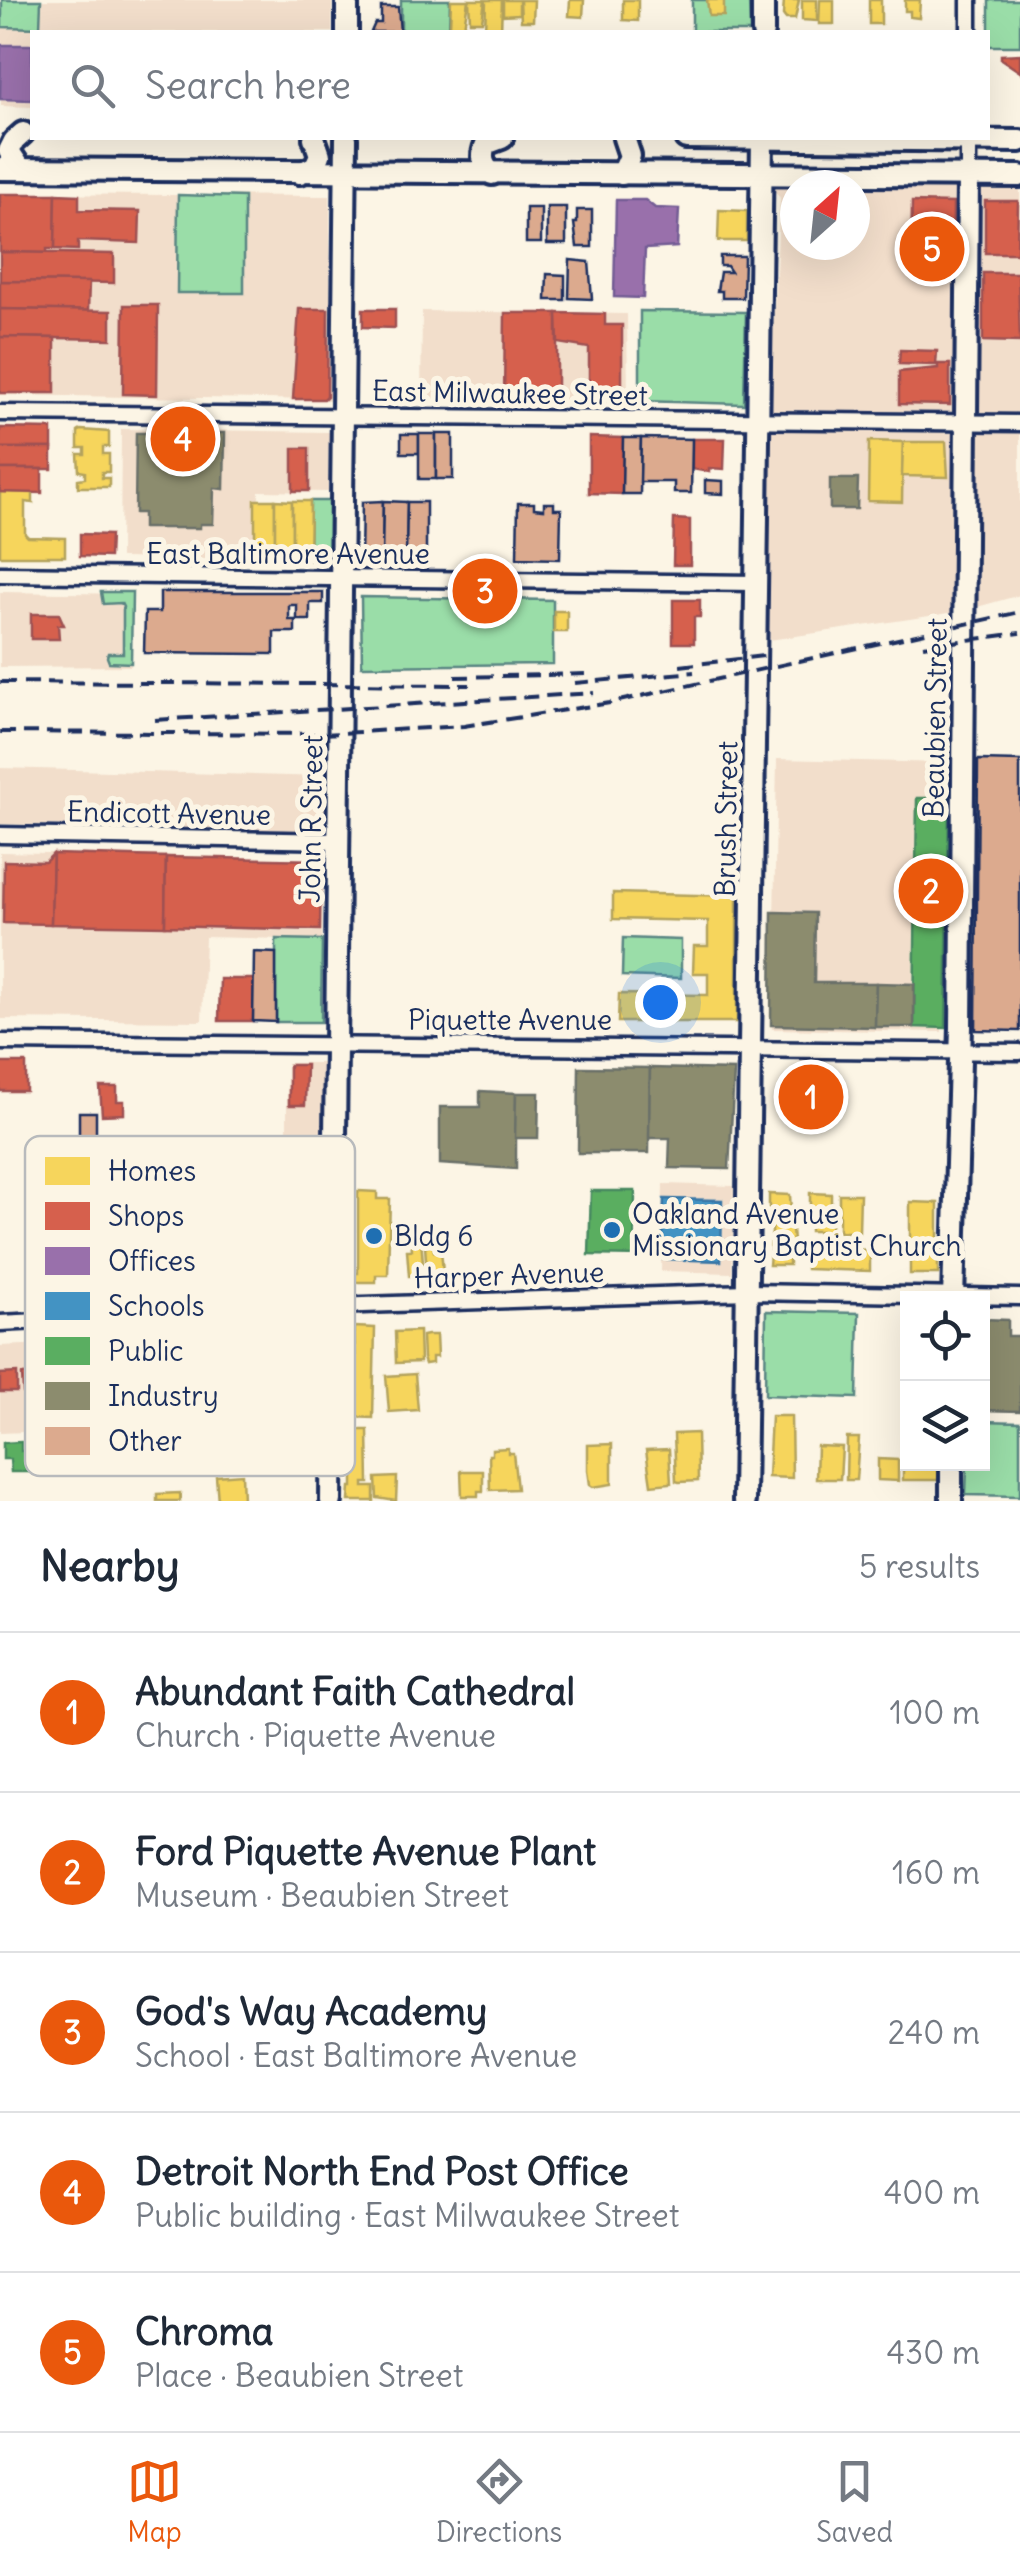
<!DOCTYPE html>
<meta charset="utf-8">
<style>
body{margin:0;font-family:Delius,sans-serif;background:#f6f6f7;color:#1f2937}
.controls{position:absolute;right:30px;bottom:30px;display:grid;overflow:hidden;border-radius:0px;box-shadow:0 10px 40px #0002}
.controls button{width:90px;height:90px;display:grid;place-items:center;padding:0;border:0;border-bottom:2px solid #e0e1e3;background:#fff;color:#1f2937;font:50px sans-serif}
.compass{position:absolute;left:780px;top:170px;width:90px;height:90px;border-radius:50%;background:#fff;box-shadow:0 10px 40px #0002;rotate:27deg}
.you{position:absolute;left:660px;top:1002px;width:35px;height:35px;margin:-25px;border:8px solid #fff;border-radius:50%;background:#1a73e8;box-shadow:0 0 0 15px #1a73e833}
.badge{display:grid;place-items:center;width:65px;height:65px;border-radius:50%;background:#ea580c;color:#fff;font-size:32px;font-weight:700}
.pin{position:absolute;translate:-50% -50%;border:5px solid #fff;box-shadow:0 2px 10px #0006}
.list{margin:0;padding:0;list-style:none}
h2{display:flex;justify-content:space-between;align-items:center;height:130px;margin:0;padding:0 40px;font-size:42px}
h2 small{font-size:32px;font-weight:400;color:#747a83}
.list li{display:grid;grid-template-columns:65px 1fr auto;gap:30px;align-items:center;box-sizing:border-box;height:160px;padding:0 40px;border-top:2px solid #e0e1e3}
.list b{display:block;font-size:38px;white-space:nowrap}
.list p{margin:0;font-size:32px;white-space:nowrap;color:#747a83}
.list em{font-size:32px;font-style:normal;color:#747a83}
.icon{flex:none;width:55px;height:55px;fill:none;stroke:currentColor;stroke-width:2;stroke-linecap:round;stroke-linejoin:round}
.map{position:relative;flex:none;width:1020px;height:1501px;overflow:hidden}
.search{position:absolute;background:#fff;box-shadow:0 10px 40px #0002;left:30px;right:30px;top:30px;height:110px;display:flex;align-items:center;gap:25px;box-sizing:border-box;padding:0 35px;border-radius:0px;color:#747a83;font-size:38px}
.sheet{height:930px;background:#fff}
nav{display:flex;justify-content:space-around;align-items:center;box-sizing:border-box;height:140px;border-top:2px solid #e0e1e3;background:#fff;font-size:28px;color:#747a83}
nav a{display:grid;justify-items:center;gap:5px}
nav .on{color:#ea580c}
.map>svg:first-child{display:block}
.built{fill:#f2decb;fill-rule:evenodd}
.green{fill:#9adda8;stroke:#5a8683;stroke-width:2.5}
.homes{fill:#f6d55c;stroke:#b4a35d;stroke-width:2.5}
.shops{fill:#d6604d;stroke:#9e5152;stroke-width:2.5}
.offices{fill:#9970ab;stroke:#735c94;stroke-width:2.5}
.schools{fill:#4393c3;stroke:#3775a5;stroke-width:2.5}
.public{fill:#5aae61;stroke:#478860;stroke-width:2.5}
.industry{fill:#8c8c6e;stroke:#6a7069;stroke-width:2.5}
.building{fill:#dcaa8e;stroke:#1b2f5e;stroke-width:2.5}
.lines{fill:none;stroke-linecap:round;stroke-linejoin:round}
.street-casing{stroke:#1b2f5e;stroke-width:21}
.secondary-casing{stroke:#1b2f5e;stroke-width:28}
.street{stroke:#fcf5e5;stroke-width:14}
.secondary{stroke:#fcf5e5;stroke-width:20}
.rail{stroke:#1b2f5e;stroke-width:4;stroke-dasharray:15 8;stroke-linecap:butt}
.poi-dot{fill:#1f6fb2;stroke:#fcf5e5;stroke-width:4}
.labels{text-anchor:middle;stroke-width:10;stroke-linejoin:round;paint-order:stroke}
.street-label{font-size:28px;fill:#1b2f5e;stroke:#fcf5e5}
.poi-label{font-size:28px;fill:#1b2f5e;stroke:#fcf5e5;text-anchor:start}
.key{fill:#fcf5e5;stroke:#b8babc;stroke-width:2.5}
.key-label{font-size:28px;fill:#1b2f5e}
</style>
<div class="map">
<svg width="1020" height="1501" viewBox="0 0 1020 1501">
<rect width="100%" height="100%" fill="#fcf5e5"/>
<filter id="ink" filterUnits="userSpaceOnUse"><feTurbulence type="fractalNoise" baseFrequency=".01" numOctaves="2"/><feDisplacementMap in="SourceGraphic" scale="20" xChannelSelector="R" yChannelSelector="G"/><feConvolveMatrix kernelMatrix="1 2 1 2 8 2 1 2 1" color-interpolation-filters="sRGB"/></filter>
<g filter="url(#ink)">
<g class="built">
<path d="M2,0H332V32H32V107L1,106Z"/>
<path d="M761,174L1020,181V595L963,611L756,642L780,198ZM795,185H855V245H795Z"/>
<path d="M0,194L330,196V400L0,395Z"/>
<path d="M422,311L627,314L628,402L421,399Z"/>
<path d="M121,429L329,432L328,492L259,491L258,560L120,558Z"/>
<path d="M0,592L132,594L131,666L0,667Z"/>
<path d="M777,759L946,763L942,1032L772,1029Z"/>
<path d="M0,768L326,777L324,833L0,824Z"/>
<path d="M0,852L323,859L322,940L205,937L202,1021L0,1019Z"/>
<path d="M287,1063H323L322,1183H287Z"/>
<path d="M663,1184L734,1186L732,1273L661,1271Z"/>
<path d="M48,1344L52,1431L0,1433V1346Z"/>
</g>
<g class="green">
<path d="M2,0H41L40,28L2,27Z"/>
<path d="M401,0H450L449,32H401Z"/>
<path d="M692,0H749L750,32H692Z"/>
<rect x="989" y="0" width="31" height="46"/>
<path d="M178,195L244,197V293H177Z"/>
<path d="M640,311L746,312L744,404L640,401Z"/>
<path d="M310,501H329V560H309Z"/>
<path d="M101,592H132L131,663L109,662L107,657L108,653H123V607L121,603L103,604Z"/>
<path d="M361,597L553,600V664L362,666Z"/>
<path d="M623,938L681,940V978L622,976Z"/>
<path d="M276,939L322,940L321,1022H276Z"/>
<path d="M766,1311L859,1313L857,1398L765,1395Z"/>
<path d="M983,1421L1020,1422V1496L966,1495L967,1464H982Z"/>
</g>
<g class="homes">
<path d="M451,0H468L464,27L450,26Z"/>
<path d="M469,0H485L482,21H470Z"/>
<path d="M486,0H502L501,32H485Z"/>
<path d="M503,0H519V14L503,15Z"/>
<path d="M520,0H534L533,21H521Z"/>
<path d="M570,0H584L583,17L569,16Z"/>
<path d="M623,0H638V21L623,20Z"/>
<path d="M707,0H724V16H709Z"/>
<path d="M784,0H799L795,19H786L783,15Z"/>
<path d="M802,0H817V21L802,20Z"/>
<path d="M820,0H834V24H819Z"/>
<rect x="869" y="0" width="12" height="24"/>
<path d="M905,0H920L919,18L910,17V11H905Z"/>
<path d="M719,210L747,211V241H718Z"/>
<path d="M81,430L109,432V447H103V454H109V472H102V478H109V487H78V479L85,478V472L79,471L78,454H85V448H78V432Z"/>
<path d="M869,441L903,442L902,502L868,501Z"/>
<path d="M903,442H946L948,477L902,476Z"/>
<path d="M0,492L33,493V503L25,502V534L28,537L65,538V556H0Z"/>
<rect x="255" y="500" width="20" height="59"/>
<path d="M275,500L292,501V559H275Z"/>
<path d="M292,501H310L309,560L292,559Z"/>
<rect x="554" y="611" width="13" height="21"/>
<path d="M613,893L737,896V1022H618L619,994L708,995V973H693L694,946H708V921L613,919Z"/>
<path d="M358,1191L377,1192V1199H390L388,1275H376V1282H355V1273H358Z"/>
<path d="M810,1193L831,1194V1231H810Z"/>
<path d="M769,1194L790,1195L793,1244H789V1265H769L773,1220H769Z"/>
<path d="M839,1194H860L859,1232H839Z"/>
<path d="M910,1202L938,1203V1241L928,1240L927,1248H910Z"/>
<path d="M411,1239H421L424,1275L409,1276L407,1250H412Z"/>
<path d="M433,1245L434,1251L441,1250L443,1272L427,1273L425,1246Z"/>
<path d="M806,1248L870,1250V1271L806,1269Z"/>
<rect x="910" y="1251" width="28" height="23"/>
<path d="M354,1327L375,1328L373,1418L352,1417L353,1396L357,1395Z"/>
<path d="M419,1331L420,1362L396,1363L395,1332Z"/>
<path d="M427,1335H436L437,1357H432V1363L425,1364L423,1358L422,1336Z"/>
<path d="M415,1374L418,1410L389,1412L386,1376Z"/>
<path d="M771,1416H791L792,1478L768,1477Z"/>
<path d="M353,1430H368L369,1483H364V1487H374V1501H349L350,1487H353Z"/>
<path d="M697,1433L698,1481L679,1482L676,1481L674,1434Z"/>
<path d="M847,1438H859L856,1480H846Z"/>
<path d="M612,1444V1484L593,1487L590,1485L588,1470V1445Z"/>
<path d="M817,1446L842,1447L840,1479H816Z"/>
<path d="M508,1448V1453H513L517,1489L490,1490L489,1455H492V1449Z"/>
<path d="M669,1449L671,1483L651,1485L646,1450Z"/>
<path d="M878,1459L898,1460V1481L878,1480Z"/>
<path d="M939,1464L938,1480H903V1465Z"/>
<path d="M461,1471H483V1491H478V1496H462Z"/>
<path d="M242,1474L243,1501H218L216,1476Z"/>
<path d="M397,1477L396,1501L377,1498L376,1478Z"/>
<path d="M180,1493V1501H157V1494Z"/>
</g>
<g class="shops">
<path d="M1020,54V72L1001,59V55Z"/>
<path d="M0,194H56L55,249H47V253L0,252Z"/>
<path d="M56,194L79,195V210L140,211L139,243L78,241V250L55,249Z"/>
<path d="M985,201H1018L1017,253H985Z"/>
<path d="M912,202L953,203L952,266L911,265Z"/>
<path d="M0,252L114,254V283L0,281Z"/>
<path d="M983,273H1018L1020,342L983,341Z"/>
<path d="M0,281L89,282L88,311L0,309Z"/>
<path d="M124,305H158L157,395L123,394Z"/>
<path d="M0,309L111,311V339L0,337Z"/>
<path d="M299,309H328L327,396L324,399H293Z"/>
<path d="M363,309H395V328L363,327Z"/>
<path d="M505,313H557V400H504Z"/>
<path d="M557,313L605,314V325H622V402L589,401V348L558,343Z"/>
<path d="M0,337L55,338V393H0Z"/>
<path d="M900,350L937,351L936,365L899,364Z"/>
<path d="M938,364H950V405L899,404V372L938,368Z"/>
<path d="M0,428L52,429V448H0Z"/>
<path d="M589,437L623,438L622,494L589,493Z"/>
<path d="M692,439H725L724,469L709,468V472L692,469Z"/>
<rect x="0" y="448" width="52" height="21"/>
<rect x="293" y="448" width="16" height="43"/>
<path d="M0,469H42V493L0,492Z"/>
<path d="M674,519L690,520V565H673Z"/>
<path d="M80,534L110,535L109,557L80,556Z"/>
<path d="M673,600H700V617H694V643H673Z"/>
<path d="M31,614H59L64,625H58L59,639H31Z"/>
<path d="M53,854L51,924L3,923L4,861L45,862Z"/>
<path d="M53,854L166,857L165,926L51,924Z"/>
<path d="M166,857L321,860L320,930L165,926Z"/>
<path d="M220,979H254L253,1021H219Z"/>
<rect x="0" y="1063" width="26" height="28"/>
<path d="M289,1065H306L305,1105H289Z"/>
<path d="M100,1087H117V1101H124V1114L102,1115Z"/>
<path d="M17,1373V1392H0V1374Z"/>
<path d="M48,1374L50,1422L25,1423L22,1375Z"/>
</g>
<g class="offices">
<path d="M1,45H32V100L0,99Z"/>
<path d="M616,200H645L655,208L679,209L677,247L645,249L643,298L614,297Z"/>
</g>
<path class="schools" d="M664,1199L722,1200L721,1261L662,1259Z"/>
<g class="public">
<path d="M917,798H949L946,1028L914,1027Z"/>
<rect x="802" y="1072" width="17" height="51"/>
<path d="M591,1191H635L634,1243L663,1246V1253L642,1252V1256L589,1255Z"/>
<path d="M21,1442V1451L43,1450V1459L53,1458V1472H11L10,1459H3V1443Z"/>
</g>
<g class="industry">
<path d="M136,433H225L224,489L214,488L213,524H200V528H143V513H135Z"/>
<path d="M830,479H858L857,509H830Z"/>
<path d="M772,912L815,913L814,983H876L875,1027L771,1025Z"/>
<path d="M876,983L914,984V1027H875Z"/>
<path d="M579,1067L650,1068L649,1153H578Z"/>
<path d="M650,1068L734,1070L729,1169L669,1168L670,1138H649Z"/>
<path d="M480,1091L516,1093V1169L440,1164V1107H480Z"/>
<path d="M516,1093H539L538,1138H515Z"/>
<path d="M982,1319L1008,1320V1336H1020V1411L982,1410Z"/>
</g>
<g class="building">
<path d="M381,7H398L400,32H371L375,23H381Z"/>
<rect x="547" y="207" width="19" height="37"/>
<rect x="526" y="208" width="15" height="35"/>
<path d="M577,210H592V247H577L574,223H577Z"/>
<path d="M720,256H744L743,298H722V291H717L720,272H731L727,266H720Z"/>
<path d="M570,260L589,262L592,299L569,298Z"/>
<path d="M547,274L565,275V300H546Z"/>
<rect x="401" y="434" width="18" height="19"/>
<rect x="419" y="434" width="17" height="45"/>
<rect x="436" y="434" width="17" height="45"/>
<path d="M623,438H641L640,494H622Z"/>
<path d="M641,438L692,439L691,493H674V482H640Z"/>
<path d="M705,480L723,481V494L705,493Z"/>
<path d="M383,501L382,560H361L362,502Z"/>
<path d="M383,501L407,502L406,561L382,560Z"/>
<path d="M407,502H426V561H406Z"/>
<path d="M518,503H534V508L544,509V503H554V509H561L560,559L517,558Z"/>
<path d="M160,592H323V603H310V620H297V605H289V620H295V632H274V654L144,653L145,612H160Z"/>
<path d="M978,760L1020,761V1031L976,1030Z"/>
<path d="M254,952L276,953V1022L253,1021Z"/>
<path d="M79,1112H96V1174H113V1187H79Z"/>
</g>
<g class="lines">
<defs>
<g id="street">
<path d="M969,32V0"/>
<path d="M968,176V138"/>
<path d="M0,413L1020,423"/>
<path d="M0,574L757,583"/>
<path d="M0,835L338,841"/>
<path d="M0,1042L1020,1052"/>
<path d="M0,1323L333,1306L747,1292L1020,1297"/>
</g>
<g id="secondary">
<path d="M347,32V0"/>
<path d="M763,32V0"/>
<path d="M686,138L1020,141"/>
<path d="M0,169L1020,176"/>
<path d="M21,169L9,151L14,141L23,133"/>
<path d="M300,173L315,166L320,155L314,138"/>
<path d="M492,174C483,165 480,157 486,144L502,138"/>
<path d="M622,174L630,156L624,138"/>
<path d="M953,1299L961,1027L968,176"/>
<path d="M331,1501L346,138"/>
<path d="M744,1501L762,138"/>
<path d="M951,1501V1464"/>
</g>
</defs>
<use href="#street" class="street-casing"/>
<use href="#secondary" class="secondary-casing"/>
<use href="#street" class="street"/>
<use href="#secondary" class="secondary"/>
<g class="rail">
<path d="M923,646L1020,633"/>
<path d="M680,666L764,656"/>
<path d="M455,677L590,674"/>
<path d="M0,682L470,685"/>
<path d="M575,683L694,672"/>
<path d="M155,720L594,693"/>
<path d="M0,732L323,734L464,726L610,703L1020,612"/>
</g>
</g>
</g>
<g class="poi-dot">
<circle cx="612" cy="1230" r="10"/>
<circle cx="374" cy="1236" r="10"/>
</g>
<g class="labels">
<g class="street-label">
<text transform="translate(510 393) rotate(1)" y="10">East Milwaukee Street</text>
<text x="288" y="564">East Baltimore Avenue</text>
<text transform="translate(935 718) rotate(-89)" y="10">Beaubien Street</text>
<text transform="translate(169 813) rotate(1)" y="10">Endicott Avenue</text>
<text transform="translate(311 819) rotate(-89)" y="10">John R Street</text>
<text transform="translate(726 819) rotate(-89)" y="10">Brush Street</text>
<text x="510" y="1030">Piquette Avenue</text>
<text transform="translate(509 1275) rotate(-2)" y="10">Harper Avenue</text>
</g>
<g class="poi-label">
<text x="632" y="1224">Oakland Avenue<tspan x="632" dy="32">Missionary Baptist Church</tspan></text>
<text x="394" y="1246">Bldg 6</text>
</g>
</g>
<rect x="25" y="1136" width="330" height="340" rx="15" class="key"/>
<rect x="45" y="1157" width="45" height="28" fill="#f6d55c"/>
<rect x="45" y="1202" width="45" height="28" fill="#d6604d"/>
<rect x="45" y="1247" width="45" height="28" fill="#9970ab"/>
<rect x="45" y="1292" width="45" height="28" fill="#4393c3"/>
<rect x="45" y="1337" width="45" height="28" fill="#5aae61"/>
<rect x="45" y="1382" width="45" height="28" fill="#8c8c6e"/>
<rect x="45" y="1427" width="45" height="28" fill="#dcaa8e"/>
<g class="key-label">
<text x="108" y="1181">Homes</text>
<text x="108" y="1226">Shops</text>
<text x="108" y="1271">Offices</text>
<text x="108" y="1316">Schools</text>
<text x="108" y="1361">Public</text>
<text x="108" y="1406">Industry</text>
<text x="108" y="1451">Other</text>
</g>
</svg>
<div class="controls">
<button><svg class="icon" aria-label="locate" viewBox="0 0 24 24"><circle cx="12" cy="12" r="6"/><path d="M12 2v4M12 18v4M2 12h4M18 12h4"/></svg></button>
<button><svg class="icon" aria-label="layers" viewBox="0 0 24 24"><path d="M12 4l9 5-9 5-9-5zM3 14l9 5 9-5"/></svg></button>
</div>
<svg class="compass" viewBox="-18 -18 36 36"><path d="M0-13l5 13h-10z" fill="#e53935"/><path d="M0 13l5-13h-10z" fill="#747a83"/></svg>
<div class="you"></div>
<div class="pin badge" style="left:811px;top:1097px">1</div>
<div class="pin badge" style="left:931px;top:891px">2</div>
<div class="pin badge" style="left:485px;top:591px">3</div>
<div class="pin badge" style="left:183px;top:439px">4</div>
<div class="pin badge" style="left:932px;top:249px">5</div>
<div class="search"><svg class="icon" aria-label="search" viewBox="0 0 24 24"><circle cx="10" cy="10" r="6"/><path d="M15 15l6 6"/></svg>Search here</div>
</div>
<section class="sheet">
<h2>Nearby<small>5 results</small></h2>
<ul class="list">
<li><span class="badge">1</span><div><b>Abundant Faith Cathedral</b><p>Church · Piquette Avenue</p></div><em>100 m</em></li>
<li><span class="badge">2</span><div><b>Ford Piquette Avenue Plant</b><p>Museum · Beaubien Street</p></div><em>160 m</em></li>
<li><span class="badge">3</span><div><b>God's Way Academy</b><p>School · East Baltimore Avenue</p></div><em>240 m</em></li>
<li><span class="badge">4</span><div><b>Detroit North End Post Office</b><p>Public building · East Milwaukee Street</p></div><em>400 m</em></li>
<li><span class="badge">5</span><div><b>Chroma</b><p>Place · Beaubien Street</p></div><em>430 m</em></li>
</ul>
</section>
<nav>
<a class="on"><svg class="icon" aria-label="map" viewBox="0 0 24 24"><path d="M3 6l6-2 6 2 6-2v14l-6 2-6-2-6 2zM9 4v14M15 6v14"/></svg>Map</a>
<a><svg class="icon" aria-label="directions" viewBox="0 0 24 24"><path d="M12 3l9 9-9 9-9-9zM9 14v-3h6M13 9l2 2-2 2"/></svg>Directions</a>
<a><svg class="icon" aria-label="saved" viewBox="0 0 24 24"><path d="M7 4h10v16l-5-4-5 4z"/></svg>Saved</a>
</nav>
